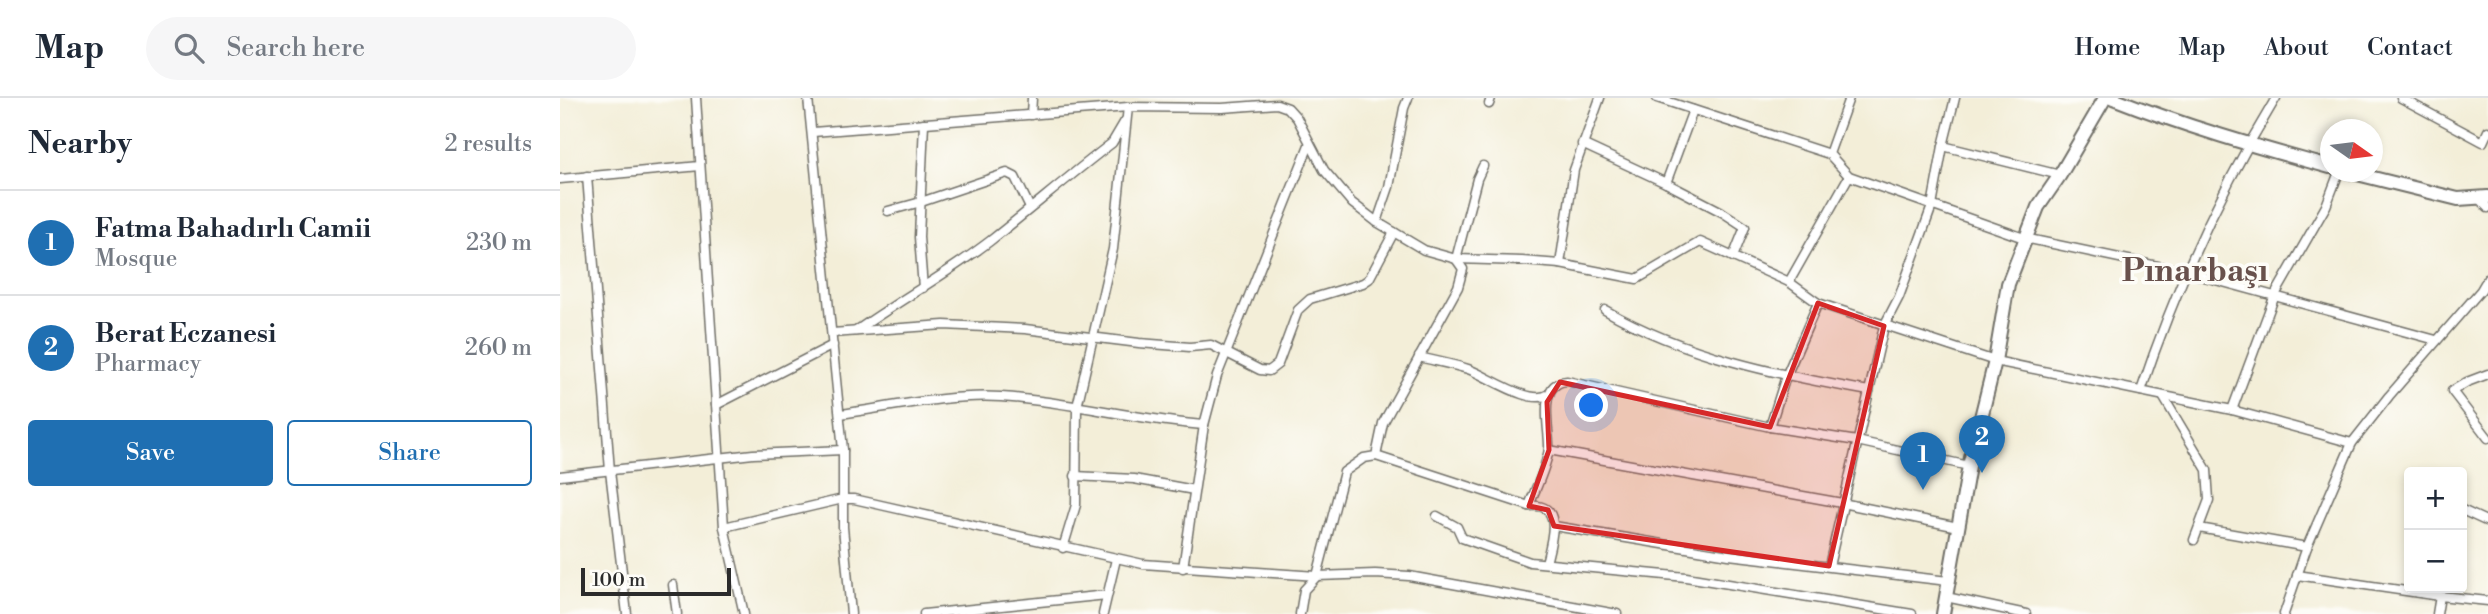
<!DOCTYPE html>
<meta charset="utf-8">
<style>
body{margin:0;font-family:"Libre Bodoni",serif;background:#f6f6f7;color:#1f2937}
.controls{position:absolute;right:21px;bottom:21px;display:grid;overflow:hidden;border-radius:7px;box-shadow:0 4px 10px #0003}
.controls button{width:63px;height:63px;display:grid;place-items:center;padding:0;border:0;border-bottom:2px solid #e0e1e3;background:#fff;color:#1f2937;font:35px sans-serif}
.compass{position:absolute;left:1760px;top:21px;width:63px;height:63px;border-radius:50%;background:#fff;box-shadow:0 4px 10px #0003;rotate:104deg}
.scale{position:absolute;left:21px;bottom:18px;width:150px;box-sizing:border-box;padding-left:7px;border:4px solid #2b2b2b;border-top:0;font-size:19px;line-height:24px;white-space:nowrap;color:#2b2b2b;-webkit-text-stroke:5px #fdfcf7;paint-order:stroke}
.you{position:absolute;left:1032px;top:308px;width:24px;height:24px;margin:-18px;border:5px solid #fff;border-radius:50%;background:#1a73e8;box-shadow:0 0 0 10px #1a73e833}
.badge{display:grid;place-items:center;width:46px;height:46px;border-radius:50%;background:#1f6fb2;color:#fff;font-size:23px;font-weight:700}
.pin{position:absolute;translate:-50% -58px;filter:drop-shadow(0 2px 4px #0008)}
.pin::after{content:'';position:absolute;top:37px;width:24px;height:21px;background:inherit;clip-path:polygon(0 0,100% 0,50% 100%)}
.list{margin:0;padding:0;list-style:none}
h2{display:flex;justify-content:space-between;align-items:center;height:91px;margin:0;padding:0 28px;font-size:30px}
h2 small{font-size:23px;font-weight:400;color:#747a83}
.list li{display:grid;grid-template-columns:46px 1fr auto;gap:21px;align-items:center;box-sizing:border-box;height:105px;padding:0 28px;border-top:2px solid #e0e1e3}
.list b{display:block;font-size:26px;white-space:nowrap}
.list p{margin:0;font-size:23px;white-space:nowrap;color:#747a83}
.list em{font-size:23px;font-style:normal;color:#747a83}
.actions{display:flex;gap:14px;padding:21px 28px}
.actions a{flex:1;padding:16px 0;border:2px solid #1f6fb2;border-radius:7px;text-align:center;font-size:24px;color:#1f6fb2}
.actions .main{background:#1f6fb2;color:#fff}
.icon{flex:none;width:38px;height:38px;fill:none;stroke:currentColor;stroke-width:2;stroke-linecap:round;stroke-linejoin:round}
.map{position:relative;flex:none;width:1928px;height:516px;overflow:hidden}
header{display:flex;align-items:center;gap:42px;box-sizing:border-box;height:98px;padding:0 35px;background:#fff;border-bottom:2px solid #e0e1e3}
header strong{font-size:33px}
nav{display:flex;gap:38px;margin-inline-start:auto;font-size:24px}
.search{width:490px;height:63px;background:#f6f6f7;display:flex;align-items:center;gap:18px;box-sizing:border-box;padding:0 24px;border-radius:38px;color:#747a83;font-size:26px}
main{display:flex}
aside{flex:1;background:#fff}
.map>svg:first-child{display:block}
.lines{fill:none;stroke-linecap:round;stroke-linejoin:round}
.minor-casing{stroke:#716f68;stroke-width:11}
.secondary-casing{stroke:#716f68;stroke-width:16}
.minor{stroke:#fff;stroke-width:8}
.secondary{stroke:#fff;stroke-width:12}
.marked{fill:#d62828;fill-opacity:0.2;stroke:#d62828;stroke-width:5;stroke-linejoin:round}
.labels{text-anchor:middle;stroke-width:7;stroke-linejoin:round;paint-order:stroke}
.district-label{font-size:32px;font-weight:bold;fill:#68514c;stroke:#fdfcf7}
</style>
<header>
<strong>Map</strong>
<div class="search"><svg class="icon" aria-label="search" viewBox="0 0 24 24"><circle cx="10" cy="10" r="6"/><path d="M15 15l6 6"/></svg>Search here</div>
<nav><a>Home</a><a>Map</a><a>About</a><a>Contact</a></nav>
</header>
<main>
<aside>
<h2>Nearby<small>2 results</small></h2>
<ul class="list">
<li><span class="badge">1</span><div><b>Fatma Bahadırlı Camii</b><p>Mosque</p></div><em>230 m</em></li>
<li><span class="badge">2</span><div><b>Berat Eczanesi</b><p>Pharmacy</p></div><em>260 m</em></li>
</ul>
<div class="actions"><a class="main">Save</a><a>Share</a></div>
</aside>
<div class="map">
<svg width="1928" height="516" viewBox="0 0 1928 516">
<rect width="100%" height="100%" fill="#fdfcf7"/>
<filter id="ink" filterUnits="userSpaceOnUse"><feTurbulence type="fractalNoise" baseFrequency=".0143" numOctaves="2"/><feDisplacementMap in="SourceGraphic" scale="14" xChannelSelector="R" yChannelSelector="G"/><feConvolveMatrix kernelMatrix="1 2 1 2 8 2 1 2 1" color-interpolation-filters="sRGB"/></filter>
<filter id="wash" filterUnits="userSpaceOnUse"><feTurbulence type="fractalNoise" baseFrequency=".00686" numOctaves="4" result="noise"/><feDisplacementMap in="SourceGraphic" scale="28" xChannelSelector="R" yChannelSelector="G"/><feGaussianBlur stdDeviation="1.57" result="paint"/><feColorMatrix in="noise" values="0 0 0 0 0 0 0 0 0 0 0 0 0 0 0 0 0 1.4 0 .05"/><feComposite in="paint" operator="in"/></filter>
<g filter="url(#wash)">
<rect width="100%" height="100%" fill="#f3eed8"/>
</g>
<g filter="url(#ink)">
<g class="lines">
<defs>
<g id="minor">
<path d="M136,0L164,429L184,516"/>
<path d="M248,0L283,352V429L291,516"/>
<path d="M1097,0L1269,56"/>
<path d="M1289,0L1269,56L1289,78L1464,140L1626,174L1876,242"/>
<path d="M1841,0L1923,44L1928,33"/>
<path d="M929,6L931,0"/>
<path d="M471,17L472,0"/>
<path d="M253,34L568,9L662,10L717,6L728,10L737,20L764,72L792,105L817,124L864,152L896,161L962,163L1000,166L1077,181L1140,144L1229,184"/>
<path d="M1022,46L1106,85L1162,114L1185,129L1173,159"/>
<path d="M1383,48L1500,77"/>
<path d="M27,78L50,373L67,516"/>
<path d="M1289,78L1229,184L1258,205L1435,263L1672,312L1792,345"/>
<path d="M0,81L140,68"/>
<path d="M1106,85L1133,12"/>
<path d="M1919,101L1928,110"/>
<path d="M328,113L361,104L447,75L455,79L470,110"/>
<path d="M817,124L829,89L844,10L848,0"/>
<path d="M1000,166L1014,72L1040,0"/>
<path d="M363,190L359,139L364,25"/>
<path d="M1045,212C1125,258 1219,277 1309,293"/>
<path d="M296,233C340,202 387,176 430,143C471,111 510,77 552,45L565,23"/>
<path d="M272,235L384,227L465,231L579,245L630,249L651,247L700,272L709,273L718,266L738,212L750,201L803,185L809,181L834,134"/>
<path d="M859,259C875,263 892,266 908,271C928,278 971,309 989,296"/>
<path d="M1928,276L1907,284L1892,293L1928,340"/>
<path d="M1581,293C1615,191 1660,92 1716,0"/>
<path d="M1604,300L1647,372L1649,402L1634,442"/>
<path d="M156,307L273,247"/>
<path d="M1672,312L1715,197L1766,108L1779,74"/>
<path d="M280,316C331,309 389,296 441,299C509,303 576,322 644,327"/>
<path d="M1210,329L1226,278L1258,205"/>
<path d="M989,352L1282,405L1398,429"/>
<path d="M816,358L969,408C1005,404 991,444 986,465"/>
<path d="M0,378L193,356L283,352"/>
<path d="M515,378L574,381L634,392"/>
<path d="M969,408C975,391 987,369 989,350C990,331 976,285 1007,283L1210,329L1297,343L1409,368"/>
<path d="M1902,412L1928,424"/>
<path d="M877,418L897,429L902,440L970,464L1126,479L1352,516"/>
<path d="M994,428L1169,457L1388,483"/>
<path d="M164,429L283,401H294L583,466L757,478L815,476L849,478L1057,516"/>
<path d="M1639,430L1747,449"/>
<path d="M503,450L516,407L517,309L553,151L568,9"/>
<path d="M1269,468L1324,228L1339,199L1372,108L1383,48L1395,0"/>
<path d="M623,470L644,327L657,278L749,47"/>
<path d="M1737,477L1880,498L1928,503"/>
<path d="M113,487L117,516"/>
<path d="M1386,499L1466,516"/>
<path d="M364,516L547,497"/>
<path d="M543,516L556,461"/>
<path d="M740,516L744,492L757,478L784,374L804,360L816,358L823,325L898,189L903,171L896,161L917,81L923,68"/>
<path d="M1724,516L1747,449L1792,345L1829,298L1921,192L1928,180"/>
<path d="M1877,516L1880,498"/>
</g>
<g id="secondary">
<path d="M1553,0C1624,28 1697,49 1770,69"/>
<path d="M1789,74L1898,101L1928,99"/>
<path d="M1383,516L1409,368L1435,263L1448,186L1478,109L1500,77L1545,0"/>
</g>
</defs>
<use href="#minor" class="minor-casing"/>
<use href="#secondary" class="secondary-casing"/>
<use href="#minor" class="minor"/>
<use href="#secondary" class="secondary"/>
</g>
</g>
<path class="marked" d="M1258,205L1324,228L1269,468L994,428L988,412L969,408L989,352L987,304L1000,284L1210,329Z"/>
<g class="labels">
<g class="district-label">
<text x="1635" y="183">Pınarbaşı</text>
</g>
</g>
</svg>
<div class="controls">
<button>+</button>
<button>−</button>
</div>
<svg class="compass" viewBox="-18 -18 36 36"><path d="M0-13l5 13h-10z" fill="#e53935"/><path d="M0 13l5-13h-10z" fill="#747a83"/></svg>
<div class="scale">100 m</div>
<div class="you"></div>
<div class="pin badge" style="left:1363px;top:392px">1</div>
<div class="pin badge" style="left:1422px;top:375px">2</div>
</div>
</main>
